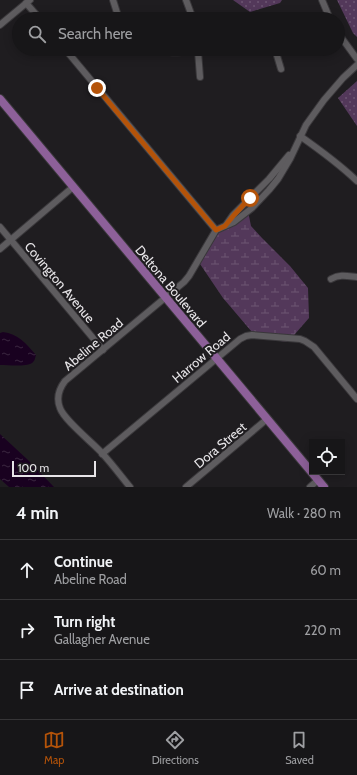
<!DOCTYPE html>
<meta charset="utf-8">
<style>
body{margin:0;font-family:Cabin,sans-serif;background:#201f21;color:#f1f3f6}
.controls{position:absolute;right:12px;bottom:12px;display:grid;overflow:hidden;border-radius:0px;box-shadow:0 2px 10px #0003}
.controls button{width:36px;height:36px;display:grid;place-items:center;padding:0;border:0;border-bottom:1px solid #363537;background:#171618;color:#f1f3f6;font:20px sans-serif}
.scale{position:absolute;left:12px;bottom:10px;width:84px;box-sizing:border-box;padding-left:4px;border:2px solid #e7e5e8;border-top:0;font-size:11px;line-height:14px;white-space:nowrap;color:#e7e5e8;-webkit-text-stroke:3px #1f1d20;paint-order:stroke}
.stop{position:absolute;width:12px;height:12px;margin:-9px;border:3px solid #b45309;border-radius:50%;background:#fff}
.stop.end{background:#b45309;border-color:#fff;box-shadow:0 1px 4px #0008}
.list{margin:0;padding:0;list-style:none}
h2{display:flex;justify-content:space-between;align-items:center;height:52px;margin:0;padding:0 16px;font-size:17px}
h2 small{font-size:13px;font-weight:400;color:#9e9fa2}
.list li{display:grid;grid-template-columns:26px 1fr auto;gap:12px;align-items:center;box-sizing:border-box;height:60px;padding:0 16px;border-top:1px solid #363537}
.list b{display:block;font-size:15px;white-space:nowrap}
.list p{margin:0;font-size:13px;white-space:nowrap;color:#9e9fa2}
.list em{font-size:13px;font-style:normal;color:#9e9fa2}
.icon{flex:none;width:22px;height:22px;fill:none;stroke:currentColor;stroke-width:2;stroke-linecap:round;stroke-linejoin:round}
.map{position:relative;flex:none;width:357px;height:487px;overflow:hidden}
.search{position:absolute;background:#171618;box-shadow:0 2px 10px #0003;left:12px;right:12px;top:12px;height:44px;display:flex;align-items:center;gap:10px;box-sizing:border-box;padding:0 14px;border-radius:22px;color:#9e9fa2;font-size:15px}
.sheet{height:232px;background:#171618}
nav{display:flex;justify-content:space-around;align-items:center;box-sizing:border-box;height:56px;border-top:1px solid #363537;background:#171618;font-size:11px;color:#9e9fa2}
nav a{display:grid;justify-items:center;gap:2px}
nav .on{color:#b45309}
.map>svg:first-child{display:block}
.grass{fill:url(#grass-dots)}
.wetland{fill:url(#wetland-marsh)}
.water{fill:url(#water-ripples)}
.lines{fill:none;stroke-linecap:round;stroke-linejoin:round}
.minor-casing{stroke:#3a383b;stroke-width:8}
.major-casing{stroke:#3a383b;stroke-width:10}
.minor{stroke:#5e5c5f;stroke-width:6}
.major{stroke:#8d6099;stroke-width:8}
.route{stroke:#b45309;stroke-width:5}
.labels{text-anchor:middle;stroke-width:4;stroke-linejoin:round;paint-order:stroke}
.street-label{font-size:13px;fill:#e7e5e8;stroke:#1f1d20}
</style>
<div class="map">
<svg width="357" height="487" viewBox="0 0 357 487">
<defs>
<pattern id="grass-dots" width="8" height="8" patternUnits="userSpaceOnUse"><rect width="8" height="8" fill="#53385a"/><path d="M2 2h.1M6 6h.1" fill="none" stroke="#6c5572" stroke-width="1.8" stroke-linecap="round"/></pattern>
<pattern id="wetland-marsh" width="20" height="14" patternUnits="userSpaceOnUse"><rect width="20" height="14" fill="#53385a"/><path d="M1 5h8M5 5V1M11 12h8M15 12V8" fill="none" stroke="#6c5572"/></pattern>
<pattern id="water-ripples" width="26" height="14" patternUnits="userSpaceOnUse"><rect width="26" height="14" fill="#190120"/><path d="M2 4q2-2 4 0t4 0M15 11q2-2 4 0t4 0" fill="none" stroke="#3a2640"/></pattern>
</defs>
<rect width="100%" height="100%" fill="#1f1d20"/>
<g class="grass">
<path d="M233,0H282L280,3L250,12Z"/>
<path d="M337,0H357V37L353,33Z"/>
<path d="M357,81V126L338,98Z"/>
</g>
<path class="wetland" d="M248,211L251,226L262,238L290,266L308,288L309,318L288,342L257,338L223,298L200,264L222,227Z"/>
<g class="water">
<path d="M3,332C18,334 26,343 36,355C35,358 35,361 32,363C26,367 8,365 0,365V333Z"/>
<path d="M0,434L28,460L54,487H9L0,479Z"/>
</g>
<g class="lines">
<defs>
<g id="minor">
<path d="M113,0L119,19"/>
<path d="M186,0L193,19"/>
<path d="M322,0L330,19"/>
<path d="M26,3L40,19"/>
<path d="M0,25L30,0"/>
<path d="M338,33L357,59"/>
<path d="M65,49L216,230"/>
<path d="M153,49C168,54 182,52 198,51V49"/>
<path d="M275,49L281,69"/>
<path d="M200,77L198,51L254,49"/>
<path d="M300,136C320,150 339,164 357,181"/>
<path d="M226,225L233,215L269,179L289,155"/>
<path d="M0,227L103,350"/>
<path d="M0,249L73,187"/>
<path d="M331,279C340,274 347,276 357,277"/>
<path d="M102,454L240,339L246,336L252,335L300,339L305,341L314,347L357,399"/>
<path d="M130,487C121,476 112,464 102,453C92,442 64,420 60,408C56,398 59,389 65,381L184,282L189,276L216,230L234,222L252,208L269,190L278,179L290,159L306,125L324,100L343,78L357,65"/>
<path d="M186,487L267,419"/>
<path d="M310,487L318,480"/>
</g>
<path id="major" d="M0,99L324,487"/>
</defs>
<use href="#minor" class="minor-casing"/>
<use href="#major" class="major-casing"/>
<use href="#minor" class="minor"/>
<use href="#major" class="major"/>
</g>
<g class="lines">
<path class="route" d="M97,88L216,230L225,226L234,215L250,198"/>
</g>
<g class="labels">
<g class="street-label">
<text transform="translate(60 282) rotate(50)" y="5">Covington Avenue</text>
<text transform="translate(171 286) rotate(50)" y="5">Deltona Boulevard</text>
<text transform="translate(93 344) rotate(-40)" y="5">Abeline Road</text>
<text transform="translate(201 357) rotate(-40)" y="5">Harrow Road</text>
<text transform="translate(220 445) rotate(-40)" y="5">Dora Street</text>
</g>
</g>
</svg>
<div class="controls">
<button><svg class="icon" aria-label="locate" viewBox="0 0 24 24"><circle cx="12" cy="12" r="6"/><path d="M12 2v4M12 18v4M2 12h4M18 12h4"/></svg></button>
</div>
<div class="scale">100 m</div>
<div class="stop" style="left:250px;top:198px"></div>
<div class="stop end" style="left:97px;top:88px"></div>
<div class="search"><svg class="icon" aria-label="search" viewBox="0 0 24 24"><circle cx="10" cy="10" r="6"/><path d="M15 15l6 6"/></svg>Search here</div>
</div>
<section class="sheet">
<h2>4 min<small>Walk · 280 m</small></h2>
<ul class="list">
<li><svg class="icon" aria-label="ahead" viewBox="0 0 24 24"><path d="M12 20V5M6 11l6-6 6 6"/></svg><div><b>Continue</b><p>Abeline Road</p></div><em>60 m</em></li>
<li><svg class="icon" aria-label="right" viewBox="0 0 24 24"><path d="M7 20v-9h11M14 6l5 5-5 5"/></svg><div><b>Turn right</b><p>Gallagher Avenue</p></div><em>220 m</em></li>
<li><svg class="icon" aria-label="arrive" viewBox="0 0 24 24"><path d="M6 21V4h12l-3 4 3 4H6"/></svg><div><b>Arrive at destination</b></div></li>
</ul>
</section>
<nav>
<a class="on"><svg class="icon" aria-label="map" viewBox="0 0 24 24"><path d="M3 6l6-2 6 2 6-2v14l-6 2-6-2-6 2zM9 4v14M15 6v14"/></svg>Map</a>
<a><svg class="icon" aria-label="directions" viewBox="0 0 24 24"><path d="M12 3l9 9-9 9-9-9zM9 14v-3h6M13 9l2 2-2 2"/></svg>Directions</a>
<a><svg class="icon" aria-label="saved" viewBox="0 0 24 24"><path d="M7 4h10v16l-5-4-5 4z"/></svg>Saved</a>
</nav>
